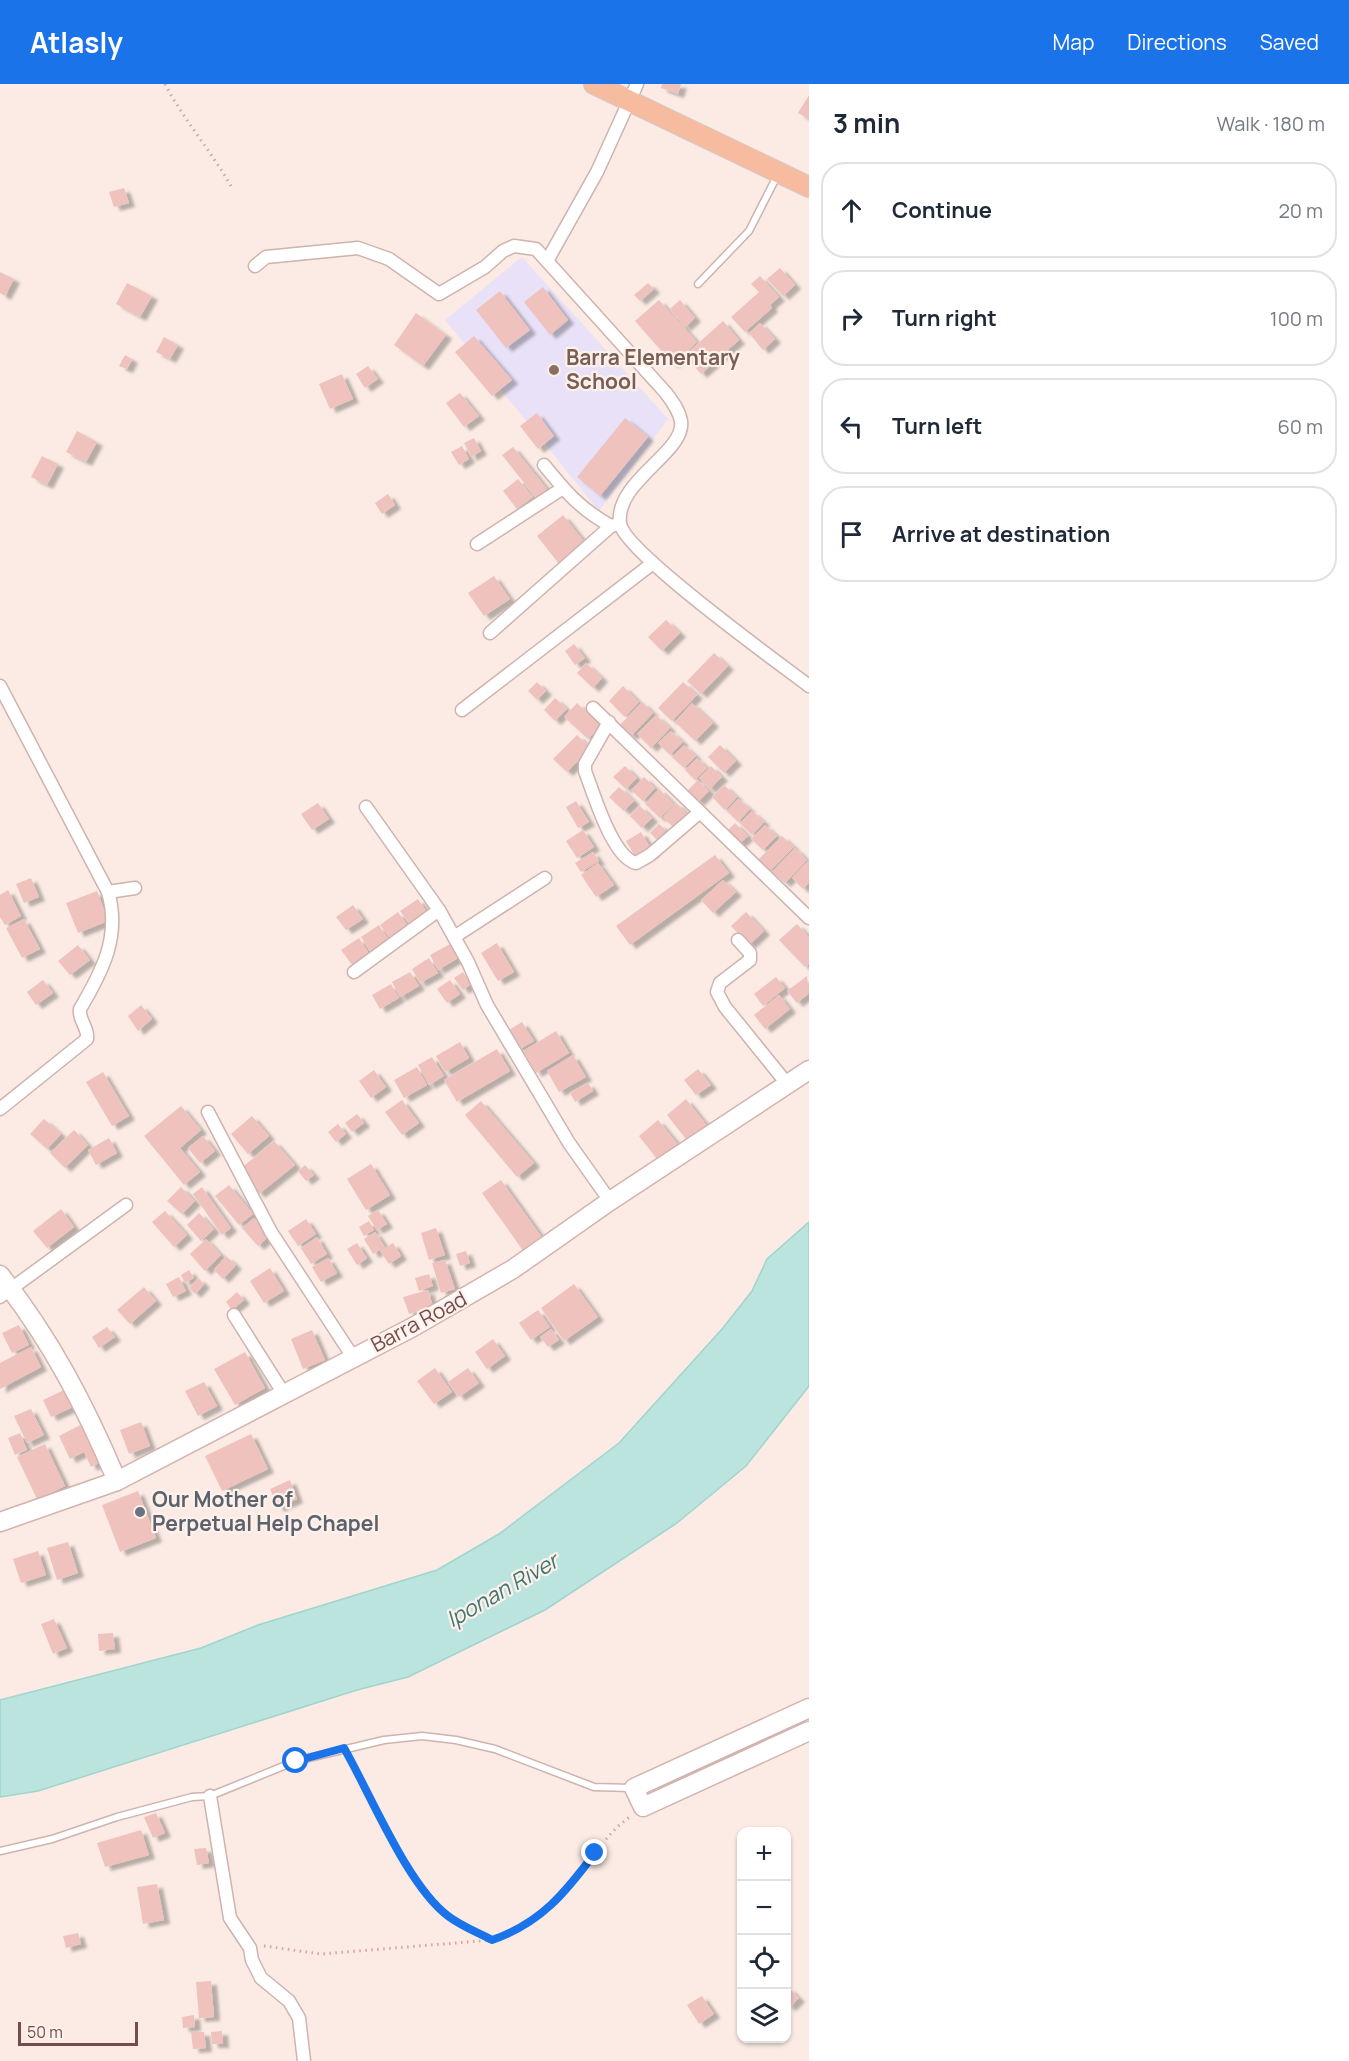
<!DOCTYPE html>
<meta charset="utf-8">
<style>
body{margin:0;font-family:Manrope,sans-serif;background:#f2f2f3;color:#1f2937}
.controls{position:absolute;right:18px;bottom:18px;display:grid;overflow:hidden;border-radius:12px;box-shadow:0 2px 4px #0004}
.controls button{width:54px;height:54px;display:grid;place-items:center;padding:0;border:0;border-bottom:2px solid #e0e1e3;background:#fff;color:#1f2937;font:30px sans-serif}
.scale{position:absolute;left:18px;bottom:15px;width:120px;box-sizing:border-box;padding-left:6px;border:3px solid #724d4b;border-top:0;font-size:16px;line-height:21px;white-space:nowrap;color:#724d4b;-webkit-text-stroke:4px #fef0ea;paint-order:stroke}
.stop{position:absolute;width:18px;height:18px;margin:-14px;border:4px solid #1a73e8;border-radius:50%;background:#fff}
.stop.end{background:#1a73e8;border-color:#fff;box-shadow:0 2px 6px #0008}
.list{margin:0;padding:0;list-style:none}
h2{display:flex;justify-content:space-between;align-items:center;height:78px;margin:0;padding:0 24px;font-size:26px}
h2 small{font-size:20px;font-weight:400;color:#747a83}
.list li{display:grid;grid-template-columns:39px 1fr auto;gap:18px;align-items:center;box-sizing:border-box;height:96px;margin:0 12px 12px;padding:0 12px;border:2px solid #e0e1e3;border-radius:24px}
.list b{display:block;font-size:22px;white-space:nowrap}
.list em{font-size:20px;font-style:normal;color:#747a83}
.icon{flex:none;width:33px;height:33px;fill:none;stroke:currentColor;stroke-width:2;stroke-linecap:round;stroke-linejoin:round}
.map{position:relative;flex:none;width:809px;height:1977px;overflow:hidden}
header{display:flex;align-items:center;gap:36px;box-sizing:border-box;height:84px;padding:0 30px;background:#1a73e8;color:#fff}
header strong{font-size:28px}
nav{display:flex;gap:33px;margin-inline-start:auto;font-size:21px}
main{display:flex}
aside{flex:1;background:#fff}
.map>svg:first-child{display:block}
.education{fill:#e8e1f7}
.water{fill:#bae4dd;stroke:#a0d5cd;stroke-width:1.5}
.building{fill:#efc2bd;filter:url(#shadow)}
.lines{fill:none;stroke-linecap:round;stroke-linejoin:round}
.lane-casing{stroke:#ceb3ae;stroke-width:9}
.street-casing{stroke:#ceb3ae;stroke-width:15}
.secondary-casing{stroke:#d3b3ae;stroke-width:21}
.primary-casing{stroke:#d5cac9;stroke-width:22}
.path{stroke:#d4a5a1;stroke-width:3;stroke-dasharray:1.5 4.5;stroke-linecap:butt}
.lane{stroke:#fff;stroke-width:6}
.street{stroke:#fff;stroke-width:12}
.secondary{stroke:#fff;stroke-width:18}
.primary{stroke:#f7bba0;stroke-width:20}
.route{stroke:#1a73e8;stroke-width:8}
.education-dot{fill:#8d6e63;stroke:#fef0ea;stroke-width:2}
.worship-dot{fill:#6b7280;stroke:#fef0ea;stroke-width:2}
.labels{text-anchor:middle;stroke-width:4.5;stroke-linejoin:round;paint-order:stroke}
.education-label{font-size:21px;font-weight:bold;fill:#785e54;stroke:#fef0ea;text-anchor:start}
.street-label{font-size:21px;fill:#724d4b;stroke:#fef0ea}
.worship-label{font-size:21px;font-weight:bold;fill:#5b616d;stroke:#fef0ea;text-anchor:start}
.water-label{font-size:22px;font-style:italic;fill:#407770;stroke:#fef0ea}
</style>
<header>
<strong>Atlasly</strong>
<nav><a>Map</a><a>Directions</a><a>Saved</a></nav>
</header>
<main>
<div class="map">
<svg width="809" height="1977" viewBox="0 0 809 1977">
<defs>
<filter id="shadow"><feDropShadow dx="6" dy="4" stdDeviation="1.5" flood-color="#0004"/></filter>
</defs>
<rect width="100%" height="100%" fill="#fbebe4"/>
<path class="education" d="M522,173L668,335L599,427L445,236Z"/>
<path class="water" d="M809,1138V1302L746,1382L677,1439L545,1526L408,1593L357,1606L38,1707L0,1713V1616L201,1564L258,1541L437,1486L499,1450L619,1359L722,1245L752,1207L767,1175Z"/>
<g class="building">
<path d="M662,0H681L678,10L661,4Z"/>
<path d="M809,11V35L798,29Z"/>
<path d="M124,104L129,119L114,123L109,108Z"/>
<path d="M780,184L795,201L783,212L767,195Z"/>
<path d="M0,188L14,195L5,212L0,209Z"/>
<path d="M760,192L779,213L770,221L772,224L745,248L731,233L759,208L751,200Z"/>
<path d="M127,199L152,212L140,233L116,220Z"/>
<path d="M648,199L654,205L640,217L634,211Z"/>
<path d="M543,203L568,236L550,251L524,218Z"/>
<path d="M500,207L530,246L506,264L476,226Z"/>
<path d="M659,216L697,258L673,280L635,237Z"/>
<path d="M680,216L695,234L685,243L670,225Z"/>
<path d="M416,229L446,251L423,282L394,261Z"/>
<path d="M723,237L739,256L701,290L685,271Z"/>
<path d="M760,239L775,255L763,266L749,249Z"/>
<path d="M474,252L512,296L492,312L455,268Z"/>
<path d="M164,253L178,261L170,275L156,268Z"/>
<path d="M125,271L132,275L127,285L119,282Z"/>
<path d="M368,282L378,295L365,304L356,290Z"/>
<path d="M342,290L353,315L330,325L319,300Z"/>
<path d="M460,309L479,332L464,343L446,319Z"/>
<path d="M537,329L554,352L538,365L520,342Z"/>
<path d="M625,334L648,353L600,412L577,393Z"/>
<path d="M77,347L97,358L86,378L66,368Z"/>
<path d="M474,354L481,367L471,373L464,359Z"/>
<path d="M462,362L469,375L459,381L451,368Z"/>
<path d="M513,363L547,405L536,414L502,371Z"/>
<path d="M42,372L58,380L47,401L31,393Z"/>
<path d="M518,395L533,413L517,425L503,407Z"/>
<path d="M388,410L395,421L382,430L375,419Z"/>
<path d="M563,431L586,460L560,481L537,452Z"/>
<path d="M494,492L510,515L484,532L468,509Z"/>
<path d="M666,536L680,549L662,567L648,553Z"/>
<path d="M574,560L585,574L575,581L565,567Z"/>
<path d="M714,569L728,582L701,610L687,597Z"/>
<path d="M586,579L602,594L593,604L577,589Z"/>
<path d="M537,598L546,607L537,616L528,607Z"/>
<path d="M683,598L697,611L672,637L658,624Z"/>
<path d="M623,602L639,618L625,633L609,617Z"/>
<path d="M555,614L567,625L555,637L544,626Z"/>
<path d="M642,618L653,629L631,652L620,641Z"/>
<path d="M577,619L601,642L588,655L564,633Z"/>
<path d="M692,619L713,639L695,657L675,638Z"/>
<path d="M656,631L670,644L651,664L637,650Z"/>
<path d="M671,647L683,658L670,671L658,659Z"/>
<path d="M577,651L591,664L567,688L553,675Z"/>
<path d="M684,661L696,672L684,684L672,673Z"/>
<path d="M720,661L736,677L724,689L708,673Z"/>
<path d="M697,674L707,684L695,696L685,686Z"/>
<path d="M625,682L637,694L626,705L613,693Z"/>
<path d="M711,682L722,693L710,705L699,694Z"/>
<path d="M644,693L655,704L643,717L631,706Z"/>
<path d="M698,696L709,707L698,718L687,707Z"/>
<path d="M724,701L737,713L725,726L712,713Z"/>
<path d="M619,703L634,717L624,727L609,713Z"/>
<path d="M659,705L674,720L660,734L645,720Z"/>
<path d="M738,715L750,725L738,738L727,727Z"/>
<path d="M576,717L589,738L578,744L566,723Z"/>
<path d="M318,719L329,735L312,746L301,730Z"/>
<path d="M676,719L689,732L676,746L663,733Z"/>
<path d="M640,722L652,734L642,744L630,732Z"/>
<path d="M752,727L764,738L752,751L740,739Z"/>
<path d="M735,739L748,752L739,760L726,748Z"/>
<path d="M659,740L666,746L657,756L650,749Z"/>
<path d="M765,741L777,752L763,766L751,755Z"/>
<path d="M583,746L594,763L577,774L566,757Z"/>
<path d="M641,748L653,768L638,777L626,757Z"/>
<path d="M782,752L794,763L770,787L758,776Z"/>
<path d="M795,764L807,776L785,799L772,788Z"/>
<path d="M593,768L599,777L581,788L575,779Z"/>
<path d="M715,771L729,789L630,861L616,842Z"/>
<path d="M809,776V799L803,805L792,794Z"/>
<path d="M598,779L614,801L596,813L581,791Z"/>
<path d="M31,794L39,813L24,819L16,800Z"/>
<path d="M723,796L736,808L713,829L701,816Z"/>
<path d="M8,806L21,832L5,841L0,833V811Z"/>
<path d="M97,807L108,837L78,849L66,819Z"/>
<path d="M418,815L426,827L409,839L400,827Z"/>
<path d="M353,821L363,835L346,846L336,833Z"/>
<path d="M398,828L407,841L389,853L380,841Z"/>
<path d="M746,828L764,847L749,861L731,842Z"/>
<path d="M24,835L40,865L22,874L6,844Z"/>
<path d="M797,840L809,853V880L805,883L779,856Z"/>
<path d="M379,841L388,855L370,867L361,853Z"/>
<path d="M359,854L370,871L353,882L341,866Z"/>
<path d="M497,859L514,888L498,897L481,869Z"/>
<path d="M450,860L458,874L438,886L430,871Z"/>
<path d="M78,861L90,876L70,891L58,877Z"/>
<path d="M429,874L438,889L420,899L412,885Z"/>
<path d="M410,888L419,902L400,913L392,898Z"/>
<path d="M463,888L471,900L463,906L454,894Z"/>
<path d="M807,892L809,909L797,919L787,907Z"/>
<path d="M776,893L785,904L763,922L754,910Z"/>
<path d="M43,896L53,909L36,921L27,908Z"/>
<path d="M450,896L460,910L447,919L437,905Z"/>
<path d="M391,900L399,914L380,925L372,911Z"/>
<path d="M779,911L790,925L765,945L754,931Z"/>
<path d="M141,921L152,935L138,947L128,932Z"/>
<path d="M522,938L534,957L518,966L507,947Z"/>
<path d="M556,947L569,969L536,989L523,967Z"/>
<path d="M460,958L469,974L445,988L436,972Z"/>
<path d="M497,965L510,987L457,1018L444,996Z"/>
<path d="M573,971L586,993L559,1008L547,987Z"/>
<path d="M432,973L444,992L429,1001L418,981Z"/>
<path d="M417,983L427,1001L404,1014L394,996Z"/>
<path d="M698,985L711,1001L696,1011L684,996Z"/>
<path d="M374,986L386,1003L371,1014L359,997Z"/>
<path d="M103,988L129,1032L112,1042L86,998Z"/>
<path d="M588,999L593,1007L575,1018L570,1009Z"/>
<path d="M686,1015L709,1044L689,1059L667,1031Z"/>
<path d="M402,1016L419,1039L402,1051L385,1028Z"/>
<path d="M481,1017L534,1079L517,1093L465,1031Z"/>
<path d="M181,1022L201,1046L180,1064L200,1088L184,1101L144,1052Z"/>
<path d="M357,1030L364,1039L352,1048L345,1039Z"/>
<path d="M252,1032L269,1052L248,1070L231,1050Z"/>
<path d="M44,1035L61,1050L47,1065L30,1050Z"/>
<path d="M658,1036L680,1063L660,1079L639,1052Z"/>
<path d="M338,1040L346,1050L336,1058L328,1048Z"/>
<path d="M74,1046L88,1061L65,1084L50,1069Z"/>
<path d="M203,1052L215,1067L200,1079L188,1064Z"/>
<path d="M109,1054L117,1069L96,1081L88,1066Z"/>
<path d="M274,1057L295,1081L259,1110L239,1086Z"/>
<path d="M371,1080L390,1111L366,1126L347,1095Z"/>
<path d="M305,1081L314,1091L306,1097L298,1087Z"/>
<path d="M501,1096L543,1155L524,1168L482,1109Z"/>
<path d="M229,1101L253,1130L239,1141L215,1112Z"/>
<path d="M181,1103L195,1117L182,1130L167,1117Z"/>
<path d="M202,1103L231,1144L222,1151L193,1110Z"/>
<path d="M61,1125L74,1143L47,1164L33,1147Z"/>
<path d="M378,1126L387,1140L377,1146L368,1132Z"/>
<path d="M165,1127L187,1151L174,1163L152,1138Z"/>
<path d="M199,1129L214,1145L201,1157L187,1141Z"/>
<path d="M254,1134L269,1152L258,1162L242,1144Z"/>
<path d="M306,1135L316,1150L298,1162L288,1147Z"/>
<path d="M369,1137L374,1146L364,1152L359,1143Z"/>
<path d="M436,1144L445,1171L429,1176L421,1149Z"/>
<path d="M375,1148L385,1163L373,1170L364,1155Z"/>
<path d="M317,1153L327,1170L311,1180L301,1164Z"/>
<path d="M206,1155L221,1171L205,1187L190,1170Z"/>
<path d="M357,1159L367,1174L357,1181L347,1165Z"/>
<path d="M393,1159L401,1172L389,1180L380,1167Z"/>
<path d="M466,1167L470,1179L460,1182L456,1170Z"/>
<path d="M226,1172L236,1181L223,1195L214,1186Z"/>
<path d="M328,1174L337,1189L321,1198L312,1183Z"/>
<path d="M445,1176L455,1205L441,1209L432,1179Z"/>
<path d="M270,1184L284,1207L264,1219L250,1197Z"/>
<path d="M189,1186L194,1194L185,1199L181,1191Z"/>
<path d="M429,1190L433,1202L419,1207L415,1194Z"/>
<path d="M179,1193L186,1207L173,1213L166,1200Z"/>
<path d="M198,1194L204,1200L195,1210L189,1204Z"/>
<path d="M574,1200L598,1233L564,1257L541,1224Z"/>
<path d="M144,1203L156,1217L130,1240L117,1226Z"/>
<path d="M428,1206L433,1223L409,1230L403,1213Z"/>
<path d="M237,1208L244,1216L232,1226L226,1218Z"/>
<path d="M538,1226L550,1243L531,1256L519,1239Z"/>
<path d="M19,1241L29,1261L12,1269L2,1249Z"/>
<path d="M107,1243L115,1253L99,1264L92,1253Z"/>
<path d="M551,1245L559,1256L548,1263L540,1253Z"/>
<path d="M312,1246L325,1276L303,1285L291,1255Z"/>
<path d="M493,1255L505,1272L487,1285L475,1268Z"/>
<path d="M31,1263L41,1283L0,1305V1279Z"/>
<path d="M245,1268L265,1304L235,1321L214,1285Z"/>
<path d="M435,1284L452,1308L434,1320L417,1297Z"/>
<path d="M468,1284L479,1299L459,1313L448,1298Z"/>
<path d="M204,1298L217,1322L198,1332L185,1307Z"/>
<path d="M64,1306L73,1323L51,1333L43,1316Z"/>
<path d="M31,1325L44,1351L27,1359L14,1332Z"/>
<path d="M141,1338L150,1362L129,1370L120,1346Z"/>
<path d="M84,1339L103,1377L91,1383L84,1368L70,1375L59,1352Z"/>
<path d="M20,1349L27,1366L15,1371L8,1354Z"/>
<path d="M251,1350L268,1385L222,1407L205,1372Z"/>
<path d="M45,1360L65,1402L37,1415L17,1373Z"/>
<path d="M290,1396L297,1415L278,1424L270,1405Z"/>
<path d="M138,1407L156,1454L120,1468L102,1421Z"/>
<path d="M68,1458L78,1489L57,1496L47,1464Z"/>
<path d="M38,1467L46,1491L21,1499L13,1475Z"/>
<path d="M54,1535L67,1564L53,1570L41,1540Z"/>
<path d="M113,1549L115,1565L99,1567L98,1550Z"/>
<path d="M156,1729L165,1749L153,1754L144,1733Z"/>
<path d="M141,1746L149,1771L105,1783L97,1759Z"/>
<path d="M206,1764L209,1779L197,1781L194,1765Z"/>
<path d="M157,1800L164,1836L143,1840L137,1803Z"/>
<path d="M78,1849L81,1860L66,1864L63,1852Z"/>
<path d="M211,1897L214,1933L199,1934L196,1898Z"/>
<path d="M788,1903L799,1914L790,1923L786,1920Z"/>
<path d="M702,1912L714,1930L699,1940L687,1921Z"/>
<path d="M194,1931L195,1943L183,1944L182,1933Z"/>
<path d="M222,1947L223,1960H212L211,1948Z"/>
<path d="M191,1948H204L206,1964L193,1965Z"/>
</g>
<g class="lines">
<defs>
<g id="lane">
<path d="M698,200L749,147L777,92"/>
<path d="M0,1767L52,1755L117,1733L192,1713L210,1712L296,1677L384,1656L422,1652L456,1656L495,1665L594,1703L631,1704"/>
</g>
<g id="street">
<path d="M547,177L597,88L637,0"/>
<path d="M255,182L266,173L358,164L389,175L439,210L485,183L503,167L514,162L536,165L666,309C672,317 679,326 681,337C686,368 615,397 620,439C623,467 779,579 809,602"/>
<path d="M544,381C566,408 580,425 611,442L619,440"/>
<path d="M477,460L563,404"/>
<path d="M490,549L611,442"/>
<path d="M0,602L108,808C121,852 102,888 80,925C78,936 89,944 87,955L0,1025"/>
<path d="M593,624L809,834"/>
<path d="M462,626L653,479"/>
<path d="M609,638L585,680V687C594,710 612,773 636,779L650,771L700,728"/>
<path d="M366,723L439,826L468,878L487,921L569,1059L610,1117"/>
<path d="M108,808L135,804"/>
<path d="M454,853L545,794"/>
<path d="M738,856L750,869V876L720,899L717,908L725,923L788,1001"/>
<path d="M354,888L439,826"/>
<path d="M208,1028L271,1148L353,1273"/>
<path d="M0,1213L126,1121"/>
<path d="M234,1231L284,1310"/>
<path d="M210,1712L230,1834L250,1864L252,1876L261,1894L289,1917L299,1934L304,1977"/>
</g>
<g id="secondary">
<path d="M0,1191C51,1256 85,1321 117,1397"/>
<path d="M0,1438L117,1397L413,1243L513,1185L610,1117L809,986"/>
<path d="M809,1624L634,1704L643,1723L809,1647"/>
</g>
<path id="primary" d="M594,0L809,103"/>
</defs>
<use href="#lane" class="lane-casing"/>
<use href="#street" class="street-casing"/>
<use href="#secondary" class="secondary-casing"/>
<use href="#primary" class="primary-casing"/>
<g class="path">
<path d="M165,0C184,36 211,67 231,102"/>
<path d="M350,1674C378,1723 402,1795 447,1830C460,1841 476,1848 491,1855"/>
<path d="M264,1862L321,1870L492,1856C530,1843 555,1821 579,1790C595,1770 609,1747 631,1732"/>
</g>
<use href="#lane" class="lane"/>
<use href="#street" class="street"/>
<use href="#secondary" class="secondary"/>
<use href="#primary" class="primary"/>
</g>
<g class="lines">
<path class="route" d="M296,1677L344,1664C371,1711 407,1801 448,1832C461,1842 477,1848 492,1856C541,1839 565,1809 595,1769"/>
</g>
<circle class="education-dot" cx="554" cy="286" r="6"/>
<circle class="worship-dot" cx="140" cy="1428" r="6"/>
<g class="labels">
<g class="education-label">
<text x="566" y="281">Barra Elementary<tspan x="566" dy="24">School</tspan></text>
</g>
<g class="street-label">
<text transform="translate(419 1238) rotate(-28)" y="7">Barra Road</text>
</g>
<g class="worship-label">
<text x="152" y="1423">Our Mother of<tspan x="152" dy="24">Perpetual Help Chapel</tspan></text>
</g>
<g class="water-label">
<text transform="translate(502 1506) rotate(-30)" y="8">Iponan River</text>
</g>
</g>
</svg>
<div class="controls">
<button>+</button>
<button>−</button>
<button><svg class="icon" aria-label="locate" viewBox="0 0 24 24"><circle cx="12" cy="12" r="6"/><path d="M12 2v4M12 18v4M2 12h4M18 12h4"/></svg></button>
<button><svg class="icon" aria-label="layers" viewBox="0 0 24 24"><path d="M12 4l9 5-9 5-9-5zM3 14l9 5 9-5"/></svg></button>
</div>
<div class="scale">50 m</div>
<div class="stop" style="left:296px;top:1677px"></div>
<div class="stop end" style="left:595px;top:1769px"></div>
</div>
<aside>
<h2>3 min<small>Walk · 180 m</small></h2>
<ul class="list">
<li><svg class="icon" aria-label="ahead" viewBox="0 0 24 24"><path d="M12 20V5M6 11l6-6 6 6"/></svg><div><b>Continue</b></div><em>20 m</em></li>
<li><svg class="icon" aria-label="right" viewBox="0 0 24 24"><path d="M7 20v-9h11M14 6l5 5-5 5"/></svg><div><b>Turn right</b></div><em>100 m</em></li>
<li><svg class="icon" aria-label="left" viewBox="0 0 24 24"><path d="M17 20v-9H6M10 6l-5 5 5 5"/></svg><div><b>Turn left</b></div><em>60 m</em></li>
<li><svg class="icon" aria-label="arrive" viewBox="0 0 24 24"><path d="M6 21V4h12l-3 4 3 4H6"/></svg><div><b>Arrive at destination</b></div></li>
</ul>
</aside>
</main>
